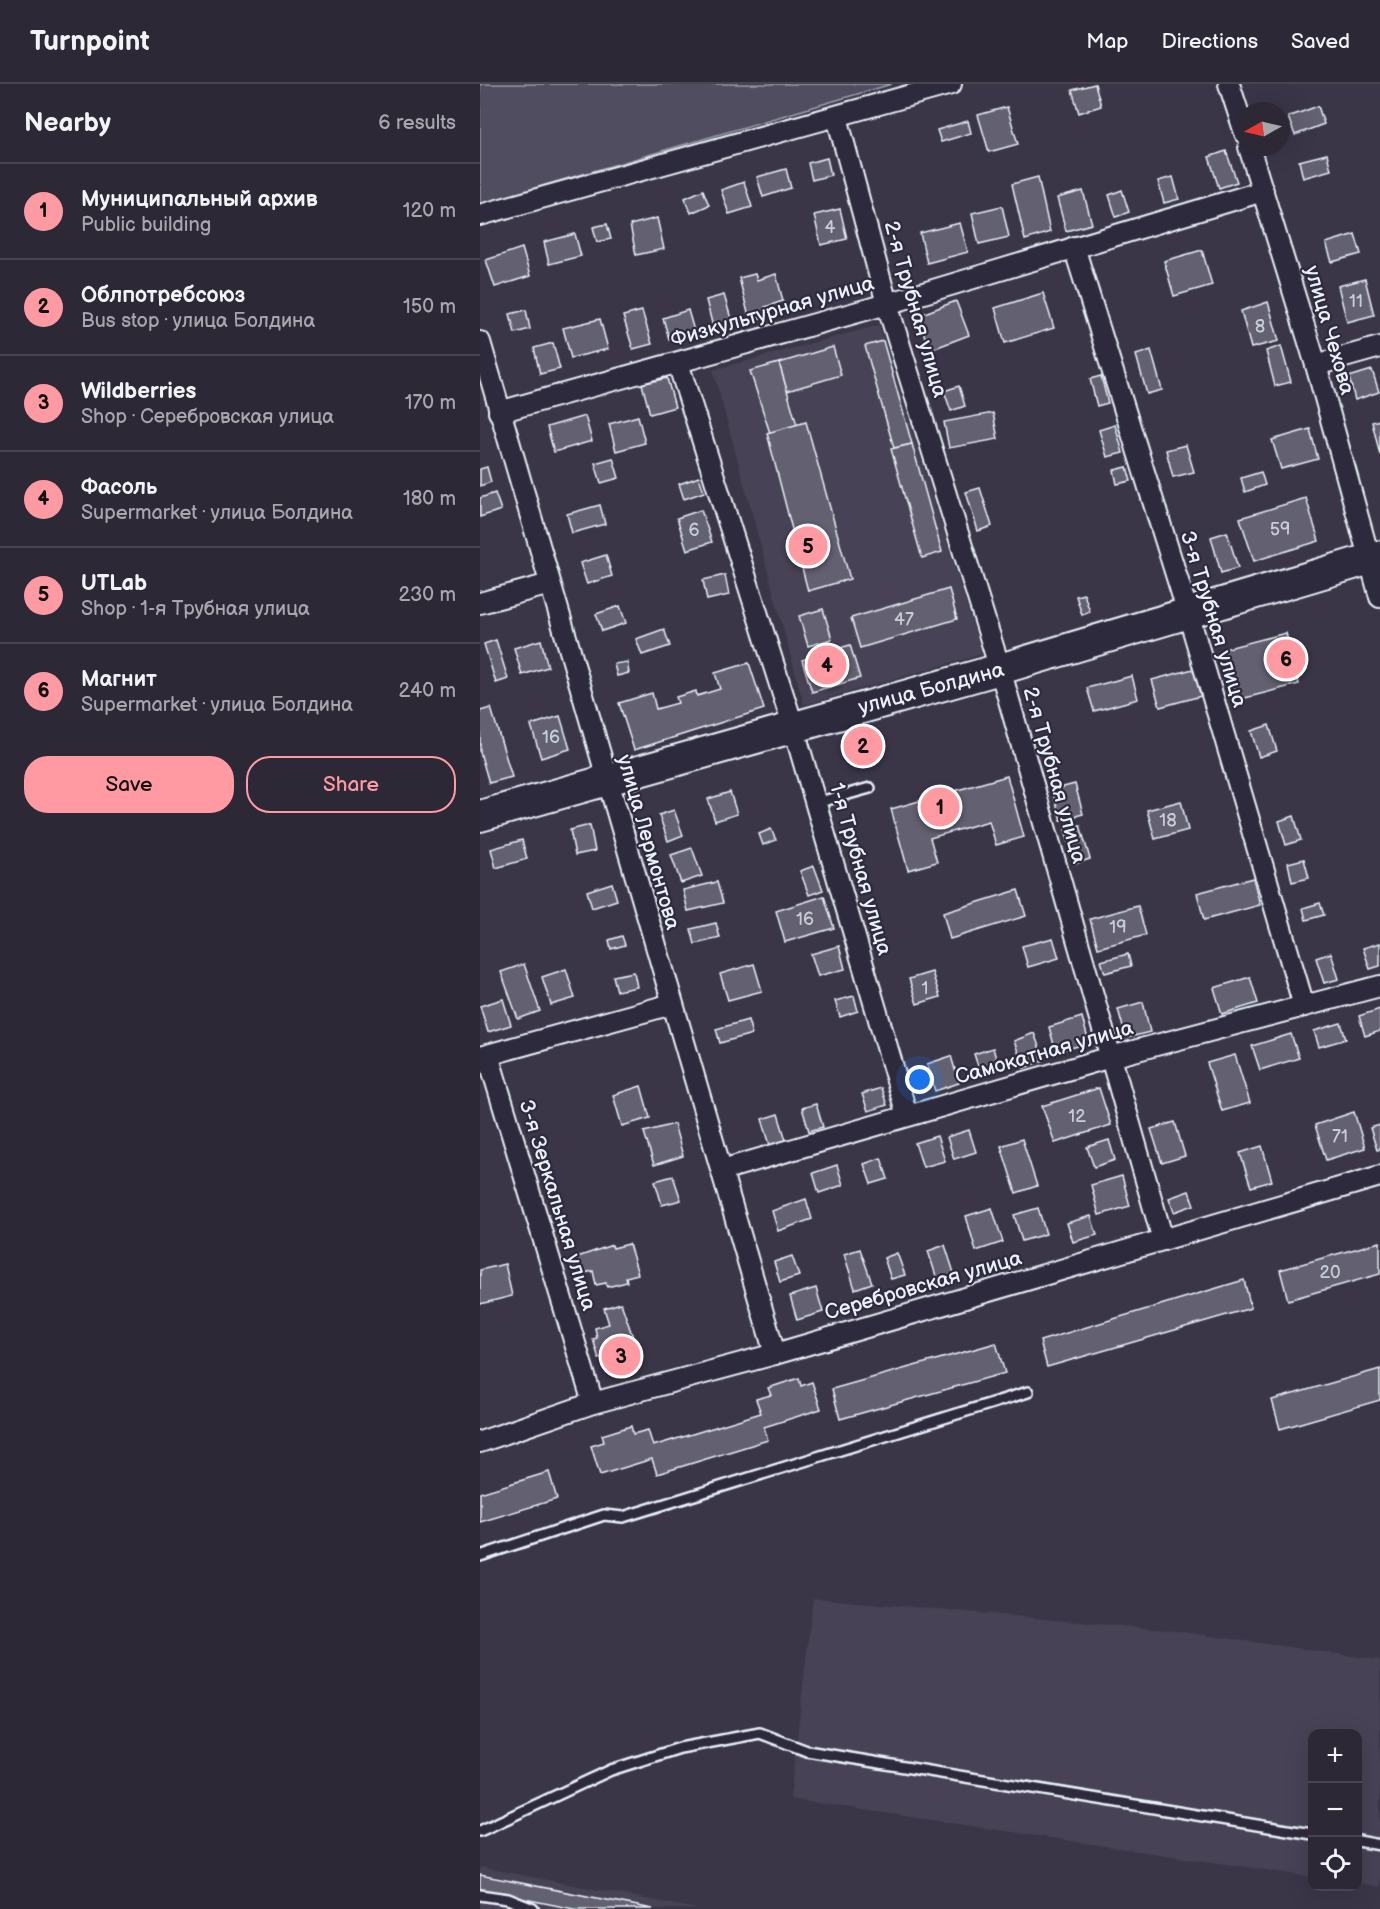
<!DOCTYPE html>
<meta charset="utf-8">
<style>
body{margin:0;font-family:"Balsamiq Sans",sans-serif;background:#34303e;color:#f1f3f6}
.controls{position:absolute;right:18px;bottom:18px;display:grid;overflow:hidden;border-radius:12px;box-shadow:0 6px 24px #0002}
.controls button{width:54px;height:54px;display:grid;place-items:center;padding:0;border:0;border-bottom:2px solid #484451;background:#2c2836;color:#f1f3f6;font:30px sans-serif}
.compass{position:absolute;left:756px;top:18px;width:54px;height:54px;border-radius:50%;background:#2c2836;box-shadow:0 6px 24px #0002;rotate:262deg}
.you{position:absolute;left:440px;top:996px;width:21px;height:21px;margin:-15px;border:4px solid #fff;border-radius:50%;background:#1a73e8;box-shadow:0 0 0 9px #1a73e833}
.badge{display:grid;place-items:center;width:39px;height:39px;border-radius:50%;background:#ff9aa2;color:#111;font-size:20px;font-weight:700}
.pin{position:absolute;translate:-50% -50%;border:3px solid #fff;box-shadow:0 2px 6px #0006}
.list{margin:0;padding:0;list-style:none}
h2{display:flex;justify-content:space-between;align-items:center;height:78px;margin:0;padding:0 24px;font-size:26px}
h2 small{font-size:20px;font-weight:400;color:#a6a6ad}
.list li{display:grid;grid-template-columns:39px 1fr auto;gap:18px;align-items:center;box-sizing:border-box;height:96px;padding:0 24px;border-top:2px solid #484451}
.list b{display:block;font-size:22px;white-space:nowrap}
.list p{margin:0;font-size:20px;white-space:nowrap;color:#a6a6ad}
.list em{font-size:20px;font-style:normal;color:#a6a6ad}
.actions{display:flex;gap:12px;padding:18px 24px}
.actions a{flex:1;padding:14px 0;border:2px solid #ff9aa2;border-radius:24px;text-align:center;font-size:21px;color:#ff9aa2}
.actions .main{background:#ff9aa2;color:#111}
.icon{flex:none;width:33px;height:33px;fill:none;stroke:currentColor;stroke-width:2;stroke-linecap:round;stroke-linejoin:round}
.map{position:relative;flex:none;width:900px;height:1825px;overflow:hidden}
header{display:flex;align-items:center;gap:36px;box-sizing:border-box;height:84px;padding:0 30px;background:#2c2836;border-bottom:2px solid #484451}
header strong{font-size:28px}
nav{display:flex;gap:33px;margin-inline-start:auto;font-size:21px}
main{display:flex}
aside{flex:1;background:#2c2836}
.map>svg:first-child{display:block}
.built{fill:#464354}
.green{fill:#504e5f;stroke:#9ca0ac;stroke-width:1.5}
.building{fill:#636171;stroke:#e8f1f8;stroke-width:1.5}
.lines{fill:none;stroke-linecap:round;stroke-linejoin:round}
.service-casing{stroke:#e8f1f8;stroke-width:14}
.minor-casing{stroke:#e8f1f8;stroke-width:24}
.primary-casing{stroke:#e8f1f8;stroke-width:34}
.service{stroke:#2f2a3d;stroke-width:9}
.minor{stroke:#2f2a3d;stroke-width:20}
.primary{stroke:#2f2a3d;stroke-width:30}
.labels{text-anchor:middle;stroke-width:4.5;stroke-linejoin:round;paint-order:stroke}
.number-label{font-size:18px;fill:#c7cdd6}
.street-label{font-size:21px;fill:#e8f1f8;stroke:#2f2a3d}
</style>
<header>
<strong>Turnpoint</strong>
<nav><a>Map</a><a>Directions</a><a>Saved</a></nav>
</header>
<main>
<aside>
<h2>Nearby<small>6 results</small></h2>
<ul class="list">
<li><span class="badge">1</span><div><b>Муниципальный архив</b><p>Public building</p></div><em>120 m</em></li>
<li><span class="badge">2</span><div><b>Облпотребсоюз</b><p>Bus stop · улица Болдина</p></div><em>150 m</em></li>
<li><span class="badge">3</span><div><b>Wildberries</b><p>Shop · Серебровская улица</p></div><em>170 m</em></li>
<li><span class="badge">4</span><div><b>Фасоль</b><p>Supermarket · улица Болдина</p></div><em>180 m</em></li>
<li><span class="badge">5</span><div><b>UTLab</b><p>Shop · 1-я Трубная улица</p></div><em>230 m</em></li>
<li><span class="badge">6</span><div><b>Магнит</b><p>Supermarket · улица Болдина</p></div><em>240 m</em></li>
</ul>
<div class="actions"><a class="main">Save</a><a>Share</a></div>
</aside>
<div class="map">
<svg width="900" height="1825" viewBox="0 0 900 1825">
<rect width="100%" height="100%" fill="#3a3648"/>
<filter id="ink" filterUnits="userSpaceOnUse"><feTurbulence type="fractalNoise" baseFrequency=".0167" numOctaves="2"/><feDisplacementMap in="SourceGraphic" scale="12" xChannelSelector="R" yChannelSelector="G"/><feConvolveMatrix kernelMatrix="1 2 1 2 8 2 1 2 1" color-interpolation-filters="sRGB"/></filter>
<g filter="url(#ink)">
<g class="built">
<path d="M399,241L502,570L324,621L233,286Z"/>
<path d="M333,1514L696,1547L900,1576V1803L878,1799V1650H832V1793L310,1715Z"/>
<path d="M0,1783L218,1825H0Z"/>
</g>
<path class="green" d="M0,0H412L0,120Z"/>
<g class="building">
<path d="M615,0L621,22L599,29L592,6Z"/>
<path d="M838,22L844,40L815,51L808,33Z"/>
<path d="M527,23L538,60L509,68L498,31Z"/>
<path d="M488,37L491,49L461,58L457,46Z"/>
<path d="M746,67L757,98L739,104L729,73Z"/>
<path d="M847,70L851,86L823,94L819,77Z"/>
<path d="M347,74L351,91L332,96L328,79Z"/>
<path d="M306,85L311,104L283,113L277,93Z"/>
<path d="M558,93L570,148L545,156L532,100Z"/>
<path d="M693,93L699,115L684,119L678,97Z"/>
<path d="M264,98L272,123L249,130L241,106Z"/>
<path d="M223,106L229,121L211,129L205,114Z"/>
<path d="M642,106L649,128L636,133L629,111Z"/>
<path d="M603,107L612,140L586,147L577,114Z"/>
<path d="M522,122L529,153L499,160L492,129Z"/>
<path d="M360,125L367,155L341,161L334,131Z"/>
<path d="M177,134L184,165L156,171L150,141Z"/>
<path d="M480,139L488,168L447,179L440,149Z"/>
<path d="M127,140L131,155L117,158L113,143Z"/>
<path d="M95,150L101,172L69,180L64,158Z"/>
<path d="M875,150L881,170L852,178L846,159Z"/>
<path d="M42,164L50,192L15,203L6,176Z"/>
<path d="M722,166L732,201L694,212L684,177Z"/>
<path d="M275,190L277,196L296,190L303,217L285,223L286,232L270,237L259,194Z"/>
<path d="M885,195L894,231L867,238L858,202Z"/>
<path d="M563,209L574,244L525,259L515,224Z"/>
<path d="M244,211L252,238L233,243L226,216Z"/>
<path d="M476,217L489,251L450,266L437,232Z"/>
<path d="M788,218L799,257L771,264L761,227Z"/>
<path d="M46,226L50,245L35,249L30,230Z"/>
<path d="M208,226L214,247L189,255L183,234Z"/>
<path d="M162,227L172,260L153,265L143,232Z"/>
<path d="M120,235L128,265L91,274L83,244Z"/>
<path d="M403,257L432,360L414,364L385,262Z"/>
<path d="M73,259L80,285L60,290L54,264Z"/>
<path d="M801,262L811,298L795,302L786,267Z"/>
<path d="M353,263L361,291L307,307L299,279Z"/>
<path d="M671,266L682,306L667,310L656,271Z"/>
<path d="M299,279L317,341L290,349L270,287Z"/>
<path d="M892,286L899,308L875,316L869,293Z"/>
<path d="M621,292L628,319L617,322L610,295Z"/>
<path d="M187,294L195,323L170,330L162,300Z"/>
<path d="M479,302L485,322L471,327L464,307Z"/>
<path d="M513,329L518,355L469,364L464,338Z"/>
<path d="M105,332L112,357L74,368L67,343Z"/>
<path d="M158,332L165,359L136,367L129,340Z"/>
<path d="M900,336V371L892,338Z"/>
<path d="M326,338L370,495L328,507L287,349Z"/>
<path d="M635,341L643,369L627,373L619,346Z"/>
<path d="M830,345L838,375L801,385L792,356Z"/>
<path d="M432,360L462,468L442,474L411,365Z"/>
<path d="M706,361L714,388L693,393L686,366Z"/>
<path d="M133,374L139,394L121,399L115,379Z"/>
<path d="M7,383L11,398L0,402V385Z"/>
<path d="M647,383L651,397L637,400L634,386Z"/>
<path d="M781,388L785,401L765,408L761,394Z"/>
<path d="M219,393L224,408L204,415L199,400Z"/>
<path d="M500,404L512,442L498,447L486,408Z"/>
<path d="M15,409L21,426L0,433V414Z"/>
<path d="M826,414L839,457L774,477L760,434Z"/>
<path d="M120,421L125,440L92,449L87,430Z"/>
<path d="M221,426L232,458L207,466L197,434Z"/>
<path d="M747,448L758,484L741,489L731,453Z"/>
<path d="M126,471L132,492L107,500L100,479Z"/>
<path d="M245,491L249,511L227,516L223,496Z"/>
<path d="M469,505L477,535L380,564L371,534Z"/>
<path d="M604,510L610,528L602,531L596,512Z"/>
<path d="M140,522L146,539L122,547L116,530Z"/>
<path d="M343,525L352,555L328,562L319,532Z"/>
<path d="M184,545L190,562L162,571L156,555Z"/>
<path d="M806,549L819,600L757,616L744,565Z"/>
<path d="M16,556L28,595L16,599L4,560Z"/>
<path d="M61,556L68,583L42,591L34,564Z"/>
<path d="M370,561L380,594L332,608L322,576Z"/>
<path d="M147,578L149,589L137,592L134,580Z"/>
<path d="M269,579L284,625L154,666L139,619L172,609L176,625L198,619L196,613L216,607L217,612L240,605L235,589Z"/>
<path d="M713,585L721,612L680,623L672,596Z"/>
<path d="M652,592L658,615L614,627L607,604Z"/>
<path d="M11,624L32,693L9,699L0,668V627Z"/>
<path d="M80,632L90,665L61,674L51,641Z"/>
<path d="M789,641L797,667L779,673L771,647Z"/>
<path d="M527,692L544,753L516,761L509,737L450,754L457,778L428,786L411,725Z"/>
<path d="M595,700L603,730L581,736L572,706Z"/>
<path d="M250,708L257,730L235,737L228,715Z"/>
<path d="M701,717L708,746L675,755L667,726Z"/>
<path d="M194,726L203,751L188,757L179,731Z"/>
<path d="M814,732L821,756L806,761L799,737Z"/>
<path d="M110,741L115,767L95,771L90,746Z"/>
<path d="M600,741L610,775L594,780L585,745Z"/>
<path d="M291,745L296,756L283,761L279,750Z"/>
<path d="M42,756L47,775L16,784L11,765Z"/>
<path d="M212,764L222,792L201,799L191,771Z"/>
<path d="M824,775L829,794L812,798L808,779Z"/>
<path d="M334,782L343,806L329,811L320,787Z"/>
<path d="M773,794L780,821L724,836L717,809Z"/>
<path d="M237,798L243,819L208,827L203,806Z"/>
<path d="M132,799L137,816L112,824L107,807Z"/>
<path d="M538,806L546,832L470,855L463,829Z"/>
<path d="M344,812L354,844L305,858L296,827Z"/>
<path d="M840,819L844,831L826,836L823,824Z"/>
<path d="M658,822L666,851L618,864L610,835Z"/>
<path d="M236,839L240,854L215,860L211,845Z"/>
<path d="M142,852L145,861L131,865L129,856Z"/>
<path d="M573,854L579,874L548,883L542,862Z"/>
<path d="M900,859V882L890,885L883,864Z"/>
<path d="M359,862L365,885L338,892L331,870Z"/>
<path d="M851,869L859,895L844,899L836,874Z"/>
<path d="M648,870L651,882L625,889L621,877Z"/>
<path d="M44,880L60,927L38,935L21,888Z"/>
<path d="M274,880L282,907L248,916L240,890Z"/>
<path d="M86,885L95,914L71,921L62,893Z"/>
<path d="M154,888L157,903L137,907L133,892Z"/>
<path d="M452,888L460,913L437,920L429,895Z"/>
<path d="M770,893L778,919L742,930L734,904Z"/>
<path d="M374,912L378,927L360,933L355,917Z"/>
<path d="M23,915L31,941L8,948L0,922Z"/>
<path d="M663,918L670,948L646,954L638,925Z"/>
<path d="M900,925V947L885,952L879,932Z"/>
<path d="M602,933L609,959L576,968L569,943Z"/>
<path d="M268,936L272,950L240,959L236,945Z"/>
<path d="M861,939L866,955L839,963L834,947Z"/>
<path d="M554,949L564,976L544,984L534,957Z"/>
<path d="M811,950L819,974L780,986L772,962Z"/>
<path d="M513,964L519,985L501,991L494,970Z"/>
<path d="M755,971L770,1019L742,1027L727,979Z"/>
<path d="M471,972L479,999L455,1007L447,980Z"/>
<path d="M161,1002L170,1034L142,1042L133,1011Z"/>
<path d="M401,1004L407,1021L388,1027L382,1010Z"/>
<path d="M619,1004L631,1041L575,1059L562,1022Z"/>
<path d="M336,1020L343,1043L329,1047L322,1024Z"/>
<path d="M874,1028L885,1064L846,1076L835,1041Z"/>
<path d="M298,1030L306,1056L290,1061L282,1035Z"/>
<path d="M695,1038L705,1072L682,1079L671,1045Z"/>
<path d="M194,1040L203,1072L174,1081L164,1048Z"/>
<path d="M900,1041V1065L897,1066L890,1044Z"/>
<path d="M489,1046L496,1068L474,1075L467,1053Z"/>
<path d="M457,1052L465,1077L443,1083L435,1059Z"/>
<path d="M542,1055L557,1102L536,1109L521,1062Z"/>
<path d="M629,1056L635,1076L614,1083L607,1063Z"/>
<path d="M782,1062L792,1097L771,1103L760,1069Z"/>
<path d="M401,1074L408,1095L391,1100L384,1080Z"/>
<path d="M357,1081L363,1101L339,1109L333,1089Z"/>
<path d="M193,1092L201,1116L182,1121L175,1097Z"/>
<path d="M642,1092L650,1122L619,1131L611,1101Z"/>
<path d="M709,1107L714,1121L694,1128L689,1114Z"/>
<path d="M326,1115L332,1135L298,1147L292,1127Z"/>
<path d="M512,1124L523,1158L496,1167L486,1132Z"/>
<path d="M558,1124L566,1150L542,1157L534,1131Z"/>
<path d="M611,1132L617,1151L593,1158L587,1139Z"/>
<path d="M900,1158V1190L808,1216L800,1186Z"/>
<path d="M149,1160L158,1190L146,1193L147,1198L127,1203L126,1199L116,1201L113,1187L96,1191L92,1175L132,1161L133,1164Z"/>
<path d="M465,1161L475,1192L458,1198L448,1167Z"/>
<path d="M380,1165L392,1199L375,1205L364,1170Z"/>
<path d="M417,1169L425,1191L411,1195L404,1174Z"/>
<path d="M312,1172L319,1192L300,1198L294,1178Z"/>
<path d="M25,1180L32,1212L0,1220V1186Z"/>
<path d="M764,1196L771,1224L567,1283L560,1257Z"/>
<path d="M336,1204L343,1228L317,1236L310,1212Z"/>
<path d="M141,1219L155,1259L152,1260L156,1277L126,1285L123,1273L119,1275L113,1255L117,1254L115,1244L129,1240L124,1224Z"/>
<path d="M516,1259L525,1289L360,1335L352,1305Z"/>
<path d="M900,1285V1316L800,1345L792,1316Z"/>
<path d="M319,1294L321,1302L332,1298L341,1325L284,1343L288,1356L177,1390L172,1375L120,1391L111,1362L124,1358L122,1351L151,1342L153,1350L168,1346L173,1362L281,1329L276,1315L291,1311L288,1304Z"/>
<path d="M69,1388L77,1415L0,1438V1409Z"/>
<path d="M0,1791L173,1825H94L0,1806Z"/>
</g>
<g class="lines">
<defs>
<g id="service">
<path d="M336,719L390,704"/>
<path d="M0,1472L124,1431L143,1433L548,1308"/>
<path d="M0,1747L131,1686L200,1664L280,1649L327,1667L832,1750"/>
<path d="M878,1757L900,1761"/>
<path d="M0,1811L28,1815L53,1825"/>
</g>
<g id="minor">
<path d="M749,0L765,49"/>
<path d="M357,33L407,220L520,585L683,1156"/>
<path d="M769,63L836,281L900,513"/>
<path d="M0,131L471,0"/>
<path d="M594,163L708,529L824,922"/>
<path d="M0,258L295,1270"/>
<path d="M198,279L313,642L427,1031"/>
<path d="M836,281L900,263"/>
<path d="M19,328L407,220L783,107"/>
<path d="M0,519L70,500"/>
<path d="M8,971L113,1319"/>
<path d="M0,973L192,920"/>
<path d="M242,1086L631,973L900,902"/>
<path d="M0,1358L113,1319L295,1270L900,1092"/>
</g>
<path id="primary" d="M0,732L520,585L900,472"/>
</defs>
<use href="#service" class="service-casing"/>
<use href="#minor" class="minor-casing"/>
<use href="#primary" class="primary-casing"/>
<use href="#service" class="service"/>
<use href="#minor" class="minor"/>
<use href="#primary" class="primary"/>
</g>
</g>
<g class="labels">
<g class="number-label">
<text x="350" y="149">4</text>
<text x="876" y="223">11</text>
<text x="780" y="248">8</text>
<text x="800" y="451">59</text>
<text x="214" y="452">6</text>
<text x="424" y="541">47</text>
<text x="71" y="659">16</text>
<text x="688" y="742">18</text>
<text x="325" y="841">16</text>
<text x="638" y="849">19</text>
<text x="445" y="910">1</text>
<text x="597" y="1038">12</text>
<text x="860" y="1058">71</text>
<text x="850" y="1194">20</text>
</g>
<g class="street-label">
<text transform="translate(436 225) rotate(74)" y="7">2-я Трубная улица</text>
<text transform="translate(292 227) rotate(-16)" y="7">Физкультурная улица</text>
<text transform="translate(850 246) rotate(74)" y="7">улица Чехова</text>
<text transform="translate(734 535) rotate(73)" y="7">3-я Трубная улица</text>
<text transform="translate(451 604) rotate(-15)" y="7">улица Болдина</text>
<text transform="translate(575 691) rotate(74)" y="7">2-я Трубная улица</text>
<text transform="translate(169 758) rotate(74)" y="7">улица Лермонтова</text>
<text transform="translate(381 785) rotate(74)" y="7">1-я Трубная улица</text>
<text transform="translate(564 968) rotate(-16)" y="7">Самокатная улица</text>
<text transform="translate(78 1121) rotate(73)" y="7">3-я Зеркальная улица</text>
<text transform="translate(443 1201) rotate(-16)" y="7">Серебровская улица</text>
</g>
</g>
</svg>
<div class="controls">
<button>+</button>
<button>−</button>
<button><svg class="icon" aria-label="locate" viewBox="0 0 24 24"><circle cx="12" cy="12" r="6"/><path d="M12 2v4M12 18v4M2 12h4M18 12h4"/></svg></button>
</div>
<svg class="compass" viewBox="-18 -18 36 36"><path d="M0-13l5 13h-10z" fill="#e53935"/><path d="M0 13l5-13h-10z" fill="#a6a6ad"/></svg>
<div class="you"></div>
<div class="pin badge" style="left:460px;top:723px">1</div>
<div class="pin badge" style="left:383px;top:662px">2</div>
<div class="pin badge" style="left:141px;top:1272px">3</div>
<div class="pin badge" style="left:347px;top:581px">4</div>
<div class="pin badge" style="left:328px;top:462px">5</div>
<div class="pin badge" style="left:806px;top:575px">6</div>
</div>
</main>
